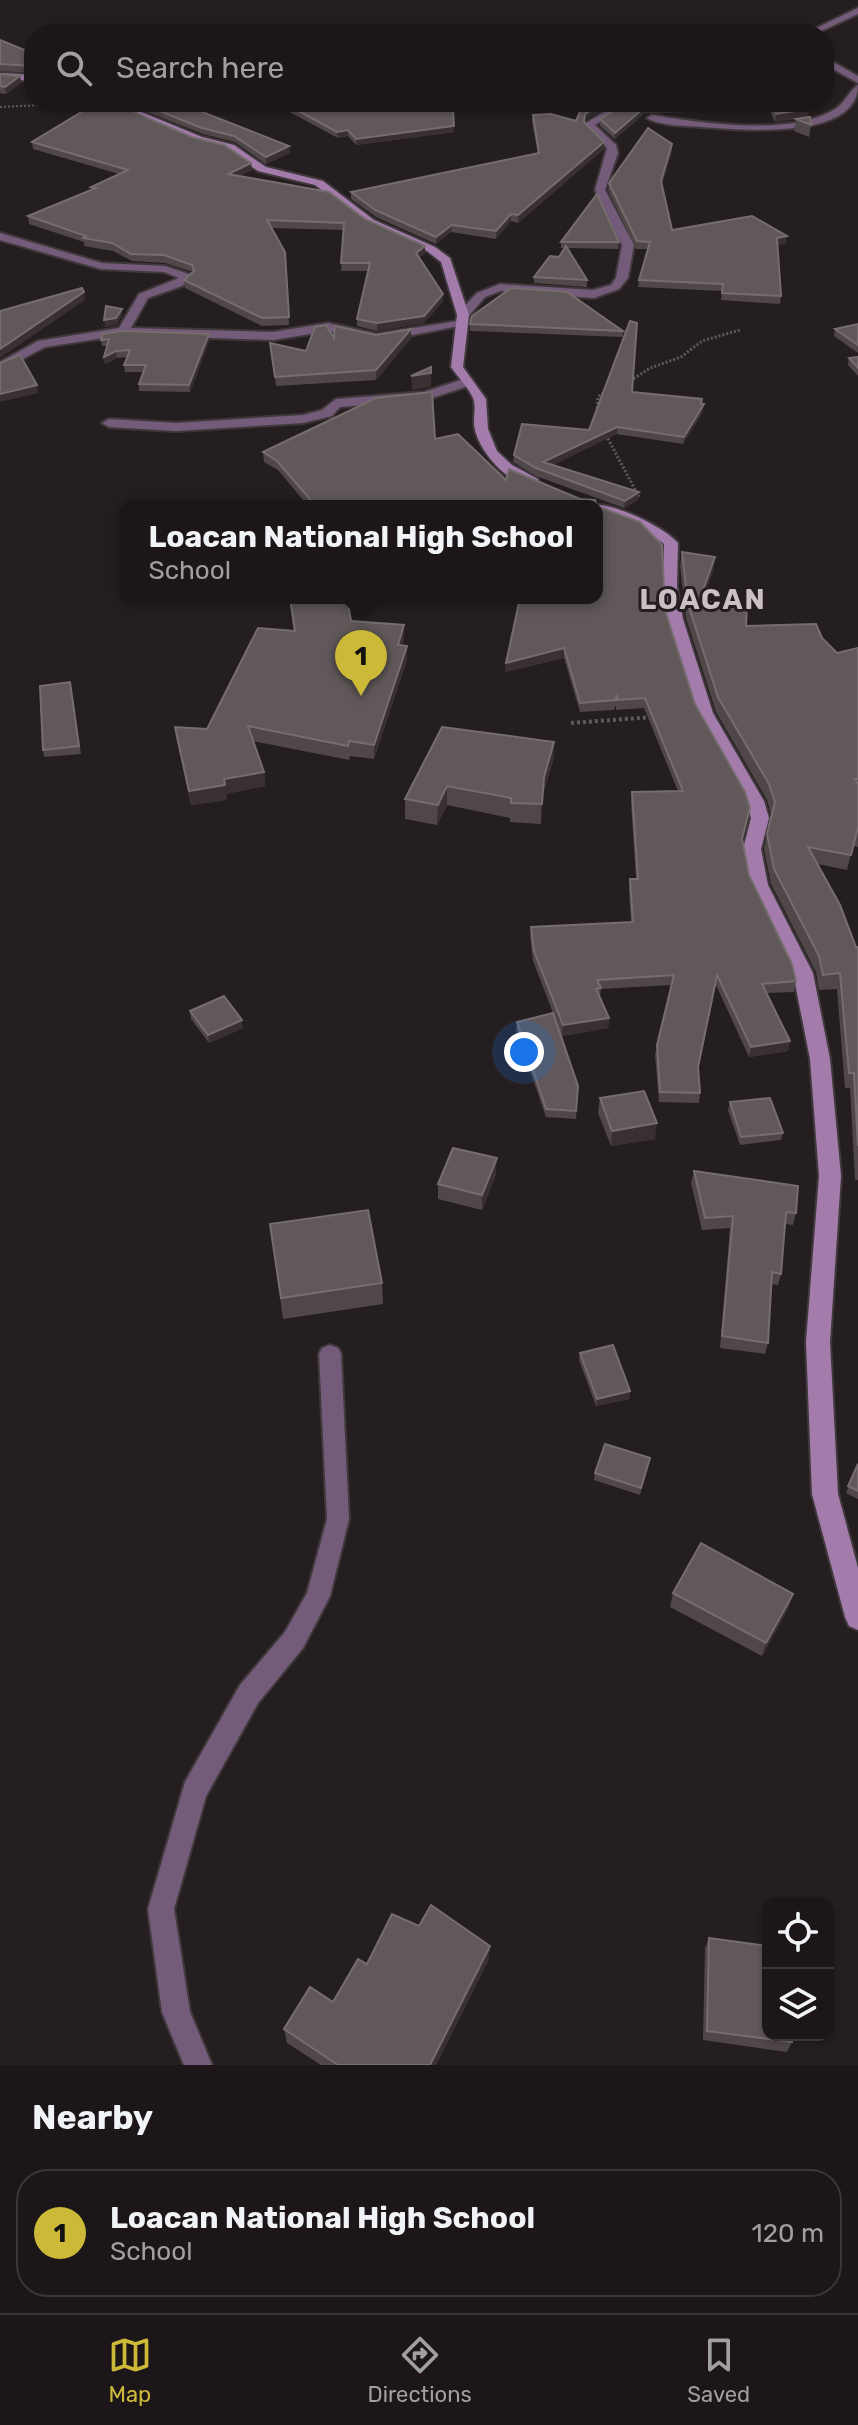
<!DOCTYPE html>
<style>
body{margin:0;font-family:Rubik,sans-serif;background:#292326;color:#f1f3f6}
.controls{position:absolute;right:24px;bottom:24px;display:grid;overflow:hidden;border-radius:16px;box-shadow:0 2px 6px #0004}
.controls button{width:72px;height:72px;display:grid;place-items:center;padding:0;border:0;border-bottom:2px solid #3a3538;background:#1c1619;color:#f1f3f6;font:40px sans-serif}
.you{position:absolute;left:524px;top:1052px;width:28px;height:28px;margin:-20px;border:6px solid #fff;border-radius:50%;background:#1a73e8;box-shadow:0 0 0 12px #1a73e833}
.badge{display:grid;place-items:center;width:52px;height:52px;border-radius:50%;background:#ccb938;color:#111;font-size:26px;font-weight:700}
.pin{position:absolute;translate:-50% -66px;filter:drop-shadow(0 2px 4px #0008)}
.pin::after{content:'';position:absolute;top:42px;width:28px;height:24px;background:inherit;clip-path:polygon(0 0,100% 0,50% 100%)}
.popup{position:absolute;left:119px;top:500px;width:484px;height:104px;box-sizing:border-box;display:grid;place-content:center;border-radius:16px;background:#1c1619;filter:drop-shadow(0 2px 6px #0005);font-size:26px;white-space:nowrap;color:#a09fa2}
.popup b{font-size:30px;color:#f1f3f6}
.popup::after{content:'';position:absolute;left:50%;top:100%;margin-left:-16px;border:16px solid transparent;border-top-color:#1c1619}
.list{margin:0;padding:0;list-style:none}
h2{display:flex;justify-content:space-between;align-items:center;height:104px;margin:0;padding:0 32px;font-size:34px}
h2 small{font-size:26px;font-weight:400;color:#a09fa2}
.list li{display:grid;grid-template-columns:52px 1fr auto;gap:24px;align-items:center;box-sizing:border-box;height:128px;margin:0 16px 16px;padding:0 16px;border:2px solid #3a3538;border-radius:32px}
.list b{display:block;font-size:30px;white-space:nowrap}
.list p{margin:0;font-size:26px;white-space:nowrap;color:#a09fa2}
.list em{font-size:26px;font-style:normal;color:#a09fa2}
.icon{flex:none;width:44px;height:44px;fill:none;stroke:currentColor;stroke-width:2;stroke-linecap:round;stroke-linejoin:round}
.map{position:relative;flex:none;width:858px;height:2065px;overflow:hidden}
.search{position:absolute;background:#1c1619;box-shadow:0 2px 6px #0004;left:24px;right:24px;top:24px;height:88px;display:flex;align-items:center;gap:20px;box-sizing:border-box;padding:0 28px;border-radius:32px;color:#a09fa2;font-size:30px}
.sheet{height:248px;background:#1c1619}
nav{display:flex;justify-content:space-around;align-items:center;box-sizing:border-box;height:112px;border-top:2px solid #3a3538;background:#1c1619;font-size:22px;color:#a09fa2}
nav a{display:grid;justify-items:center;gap:4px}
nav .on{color:#ccb938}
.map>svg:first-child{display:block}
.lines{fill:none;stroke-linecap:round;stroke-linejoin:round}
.lane-casing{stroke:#40393c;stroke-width:4}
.street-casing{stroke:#40393c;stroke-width:4}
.secondary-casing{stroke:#40393c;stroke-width:4}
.path-far2{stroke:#60595c;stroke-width:2;stroke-dasharray:2 2;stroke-linecap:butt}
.path-far1{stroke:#60595c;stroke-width:3;stroke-dasharray:2 2;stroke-linecap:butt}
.path{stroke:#60595c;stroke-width:4;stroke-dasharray:3 3;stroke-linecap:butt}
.lane{fill:#735b79;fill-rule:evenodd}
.street{fill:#735b79;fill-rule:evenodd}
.secondary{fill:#a37cac;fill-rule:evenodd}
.wall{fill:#504749}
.shaded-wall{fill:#383032}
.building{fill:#605859;stroke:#756d6e;stroke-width:2}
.labels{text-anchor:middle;stroke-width:6;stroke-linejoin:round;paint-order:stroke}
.far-district-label{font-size:28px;font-weight:bold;letter-spacing:2px;fill:#cac0c5;stroke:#251e21}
</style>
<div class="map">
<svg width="858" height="2065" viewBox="0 0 858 2065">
<rect width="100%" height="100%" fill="#251e21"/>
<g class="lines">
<defs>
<path id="lane" d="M330,1345L338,1348L341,1354L349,1519L330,1596L303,1648L258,1703L206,1796L174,1909L190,2012L212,2065H184L162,2012L148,1909L185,1782L240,1685L285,1632L307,1593L327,1519L319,1354L322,1348Z"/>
<g id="street">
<path d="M858,8V14L815,34H804Z"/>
<path d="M824,57L858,76V83L824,64Z"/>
<path d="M858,85C858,141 739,130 702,127C686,126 661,126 647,118L652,115C702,123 786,136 832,111C844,105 848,92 858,85Z"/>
<path d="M731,102L698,110L616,112L595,125L616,145L618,153L605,190L634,245L628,278L619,289L594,298L501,291L485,297L467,318H459V312L477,293L500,284L593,290L611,285L616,278L622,245L595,190L607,148L586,127V123L614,106Z"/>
<path d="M0,233L102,263L165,266L192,275V279L182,286L148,298L131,328L273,332L328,323L377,334L463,320L469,324L377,342L328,331L273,340L123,335L45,347L0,371V362L38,341L119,328L139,294L179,278L164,272L101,269L0,240Z"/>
<path d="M467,378L473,382L471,385L426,400L340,407L332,416L303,423L176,431L109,427L102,423L109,419L176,423L303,415L322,410L336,399L424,392Z"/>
</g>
<g id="secondary">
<path d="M0,73L34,75V81L0,79Z"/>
<path d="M104,102H117L202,137L234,145L266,167L323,181L374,220L435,247L450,258L469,315L463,367L486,399L488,429L497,451L512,465L538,479V485C511,489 481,454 475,430C472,420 477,408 473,398C469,388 457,376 451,367L457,315L441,262L427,251L366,224L315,185L258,171L226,149L194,141Z"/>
<path d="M592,505C613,502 664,527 678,543L677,587L683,619L713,713L764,801L769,818L761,849L768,885L813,973L830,1059L841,1176L830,1342L838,1494L858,1568V1630L849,1626L845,1617L812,1494L806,1342L819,1176L810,1059L793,973L750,885L743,849L751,818L746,801L697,713L667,619L663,587L664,544L646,531L597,513V506Z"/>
</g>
</defs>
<use href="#lane" class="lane-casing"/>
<use href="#street" class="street-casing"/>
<use href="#secondary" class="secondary-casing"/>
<path class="path-far2" d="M0,107L88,103"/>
<g class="path-far1">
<path d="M627,383L650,368L681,357L702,341L740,330"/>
<path d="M597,412L598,397L607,390"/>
<path d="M606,435L639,497"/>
</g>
<path class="path" d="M571,723L653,717"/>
<use href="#lane" class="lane"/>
<use href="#street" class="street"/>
<use href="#secondary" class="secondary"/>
</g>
<g class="wall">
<path d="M0,40L34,54V73L0,71Z"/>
<path d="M0,74L20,76L21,83L6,94L0,93Z"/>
<path d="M122,102H177L290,153L266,164L235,142L203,134Z"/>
<path d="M271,102H351L349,105L454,132L356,145L348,136L338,138Z"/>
<path d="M584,102H643L614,103L584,120V122L604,142V149L518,223L511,221L496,239L451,232L436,244L376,217L351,199V192L538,154L532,122L533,115L576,121Z"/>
<path d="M766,102H808V117L775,122Z"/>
<path d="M644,114L615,139L600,126V119Z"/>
<path d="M796,119L811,125L809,137L794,131Z"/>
<path d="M32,142L251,163L252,170L239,176L365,219L425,253L419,258L443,301L424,323L377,331L357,326V319L368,271H341L344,230L271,228L285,252L289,325L262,326L185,288L184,280L193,272L165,263L132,261L113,251L84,246V242L29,224L28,216L91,190V187L119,174L33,149Z"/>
<path d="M672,151L662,184L672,230L786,243L777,245L781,296L780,304L721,300L722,291L638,287L639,280L648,249H636L608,190L609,183Z"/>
<path d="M561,242H619L618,249L567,248L587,280V287L534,283V277L559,257L565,248H561Z"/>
<path d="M470,324L623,331V337L470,331Z"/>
<path d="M858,324V353L834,336L835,329Z"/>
<path d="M411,329V338L376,380L276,386L270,343L306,351L334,338L376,335Z"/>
<path d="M101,340L209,341L190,392L139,391V384L143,372H125L124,365L127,357L117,358L105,364L104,357L107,346H102Z"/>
<path d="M858,357V376L848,365L849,358Z"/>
<path d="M632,392L702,404L703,412L683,444L617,434L552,465L638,500L624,508L536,476L513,462L514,455L589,430Z"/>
<path d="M435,439L506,480L597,506H308L278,470L264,462L263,452Z"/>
<path d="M682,552L713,571L702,602L746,626L822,638L837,653L858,648V847L853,846L847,870L818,864L856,947H858V1180H855L850,1088H845L837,989L819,990L816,972L771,884L764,849L771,815L767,800L716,712L686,618L680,566Z"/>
<path d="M289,598H347L351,621L404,639L402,645L407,646V660L374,759L350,756L349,760L253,741L264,772L265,786L226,794L227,800L191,805L177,741L175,727L207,729L294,631Z"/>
<path d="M665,610L695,704L748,818L742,841L749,875L796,981L794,992L767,993L790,1041L788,1051L749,1057L716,985L698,1069L700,1093L699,1103L659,1102L655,1055L671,985L601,989L600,997L609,1018L608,1028L562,1036L533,961L530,937L531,927L631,923L629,889L630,879H636L631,802L632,792L678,791L644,708L616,710V705L614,710L580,712L564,658L505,672L506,663Z"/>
<path d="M70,682L81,754L44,757L43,750Z"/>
<path d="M554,742L553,761L542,797L541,824L510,822V818L447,805L437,825L405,819V799Z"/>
<path d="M190,1011L243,1028L209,1043L191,1019Z"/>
<path d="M517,1022L578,1086L576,1119L546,1117L516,1030Z"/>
<path d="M600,1098L655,1139L611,1146L598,1113Z"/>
<path d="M730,1102L783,1133L781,1140L740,1145L728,1110Z"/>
<path d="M694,1171L796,1213L793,1225L785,1224L781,1274L778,1285L771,1284L768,1343L765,1354L720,1348L730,1228L702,1230L691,1183Z"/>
<path d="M496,1174L482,1210L438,1199V1184Z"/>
<path d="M270,1224L382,1283L383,1304L283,1319Z"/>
<path d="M580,1353L630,1391L629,1399L596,1406L579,1360Z"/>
<path d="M650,1458L640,1495L594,1480L595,1473Z"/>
<path d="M858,1464V1499L846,1493Z"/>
<path d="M673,1593L789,1607L762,1656L670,1607Z"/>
<path d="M419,1926L490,1946L488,1961L436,2065H321L287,2043L284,2029L333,2002L367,1964Z"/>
<path d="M709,1938L792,2042L787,2052L703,2040L705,1948Z"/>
</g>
<g class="shaded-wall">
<path d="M20,76L21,83L6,94L5,87Z"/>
<path d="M605,102H614L584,120L585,114Z"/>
<path d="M644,108V114L615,139V133Z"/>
<path d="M809,109L808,117L775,122L776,114Z"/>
<path d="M454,126V132L356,145V139Z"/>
<path d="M348,130V136L338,138L337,132Z"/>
<path d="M604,142V149L518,223V215Z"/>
<path d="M672,144V151L660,188L661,181Z"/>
<path d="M289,146L290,153L266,164V157Z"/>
<path d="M251,163L252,170L228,181V174Z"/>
<path d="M511,214V221L496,239V231Z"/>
<path d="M452,225L451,232L436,244V237Z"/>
<path d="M787,236L786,243L776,246L777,238Z"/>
<path d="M425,246V253L416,261V253Z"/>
<path d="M84,292L85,300L0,358V349Z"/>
<path d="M443,294V301L424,323L377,331V323Z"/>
<path d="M122,309V316L117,325L105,327L104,320Z"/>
<path d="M411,329V338L376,380V370Z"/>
<path d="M209,334V341L190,392L189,385Z"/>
<path d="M116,351L117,358L105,364L104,357Z"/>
<path d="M431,373V387L412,390L411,376Z"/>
<path d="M37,385L38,393L0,402V394Z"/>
<path d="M704,404L703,412L683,444L684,437Z"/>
<path d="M617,427V434L543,470V462Z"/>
<path d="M639,492L638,500L624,508L625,501Z"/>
<path d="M715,557L713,571L697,616L699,601Z"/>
<path d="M404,625V639L398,659V645Z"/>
<path d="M407,646V660L374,759V745Z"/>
<path d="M564,648V658L505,672L506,663Z"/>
<path d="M554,742L553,761L542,797L544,777Z"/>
<path d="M264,772L265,786L226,794L227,800L191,805L189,791L224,779Z"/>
<path d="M447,786V805L437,825L438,805Z"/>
<path d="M609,1018L608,1028L562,1036L563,1025Z"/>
<path d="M242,1020L243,1028L209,1043L208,1035Z"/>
<path d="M790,1041L788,1051L749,1057L751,1047Z"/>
<path d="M657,1123L655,1139L611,1146L612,1131Z"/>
<path d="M497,1158L496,1174L482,1210V1195Z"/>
<path d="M630,1391L629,1399L596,1406L597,1399Z"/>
<path d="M793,1594L789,1607L762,1656L766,1643Z"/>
<path d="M490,1946L488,1961L436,2065H430Z"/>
</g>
<g class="building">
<path d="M0,40L34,54V66L0,64Z"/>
<path d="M0,74L20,76L5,87L0,86Z"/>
<path d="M98,102H111L192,137L224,145L251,163L228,174L329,192L365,219L425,246L416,253L443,294L424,316L377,323L357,319L370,263H341L344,223L267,220L285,252L289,317L262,318L184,280L194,271L192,265L164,255L131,254L112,243L83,238L86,236L28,216L96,188L91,187L128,170L32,142Z"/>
<path d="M137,102H177L289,146L266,157L234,136L202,128Z"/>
<path d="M282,102H346L345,104L453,111L454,126L356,139L348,130L337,132Z"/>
<path d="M584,102H605L585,114L584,122L604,142L518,215L511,214L496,231L452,225L436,237L375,210L351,192L539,153L533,115L551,114L576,121Z"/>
<path d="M771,102H808L809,109L776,114Z"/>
<path d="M644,108L615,133L600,119L617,109Z"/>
<path d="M810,117L811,125L796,119Z"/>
<path d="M648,128L672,144L661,181L672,230L752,216L787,236L777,238L781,296L722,293L723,284L639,280L650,242L637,241L609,183Z"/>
<path d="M597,194L619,242H561Z"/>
<path d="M566,246L587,280L534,277L550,256L559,257Z"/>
<path d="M82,288L84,292L0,349V311Z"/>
<path d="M511,288L567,292L623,331L470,324L472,316Z"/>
<path d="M106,306L122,309L116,318L104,320Z"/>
<path d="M630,321L637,323L632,392L702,399L701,404H704L684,437L617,427L543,462L639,492L625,501L536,468L514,455L522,424L589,430Z"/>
<path d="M858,324V345L835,329Z"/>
<path d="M326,325L334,338L335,326L376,335L411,329L376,370L275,377L270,343L306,351L315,327Z"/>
<path d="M122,331L209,334L189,385L139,384L146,365H124L130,350L116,351L104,357L109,339L101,340L102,334Z"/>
<path d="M20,355L37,385L0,394V363Z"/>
<path d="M858,357V368L849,358Z"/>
<path d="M431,367V373L411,376Z"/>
<path d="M432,392L435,439L458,434L506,480L509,469L580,499L595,500L597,506H316L277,461L263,452L376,398Z"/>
<path d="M597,506L640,522L662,545L665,610L695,704L745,792L750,808L742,839L749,875L792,964L796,981L762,984L790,1041L751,1047L717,975L698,1067L700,1093L660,1092L657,1045L674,975L597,980L601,988L596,989L609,1018L563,1025L534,951L531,927L633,922L630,879H638L632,792L683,791L645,698L617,700V695L615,700L580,703L564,648L506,663L520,598H597Z"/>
<path d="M682,552L715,557L699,601L747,605L746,626L816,624L822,638L837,653L858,648V779H855L858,784V831H857L851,855L808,847L840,905L856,947H858V1146L854,1073H849L840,973L823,975L819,956L774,869L767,834L775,802L769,784L718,697L688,604Z"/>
<path d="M290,598H347L351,621L404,625L398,645L407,646L374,745L349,741L348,746L248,726L264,772L224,779L225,785L189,791L175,727L207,729L258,628L295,631Z"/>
<path d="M70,682L79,746L43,750L40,686Z"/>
<path d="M442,727L554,742L544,777L542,804L511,803V798L447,786L438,805L405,799Z"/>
<path d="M224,996L242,1020L208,1035L190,1011Z"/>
<path d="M553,1013L578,1086L576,1111L546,1109L517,1022Z"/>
<path d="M644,1091L657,1123L612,1131L600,1098Z"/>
<path d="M770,1098L783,1133L741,1137L730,1102Z"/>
<path d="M453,1148L497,1158L482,1195L438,1184Z"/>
<path d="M694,1171L798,1186L796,1213L786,1212L781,1274L772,1272L768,1343L722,1336L733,1216L705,1218Z"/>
<path d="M368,1210L382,1283L281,1298L270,1224Z"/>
<path d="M613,1345L630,1391L597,1399L580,1353Z"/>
<path d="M605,1444L650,1458L641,1488L595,1473Z"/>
<path d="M858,1464V1491L848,1486Z"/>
<path d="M701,1543L793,1594L766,1643L673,1593Z"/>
<path d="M431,1905L490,1946L430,2065H338L284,2029L310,1987L333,2002L358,1959L367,1964L392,1914L419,1926Z"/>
<path d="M709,1938L768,1946V2035H792V2042L707,2031Z"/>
</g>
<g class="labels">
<g class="far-district-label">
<text x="703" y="609">LOACAN</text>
</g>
</g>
</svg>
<div class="controls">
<button><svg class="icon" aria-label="locate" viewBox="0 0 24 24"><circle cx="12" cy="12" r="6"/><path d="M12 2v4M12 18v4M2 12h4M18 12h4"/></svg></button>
<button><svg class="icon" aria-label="layers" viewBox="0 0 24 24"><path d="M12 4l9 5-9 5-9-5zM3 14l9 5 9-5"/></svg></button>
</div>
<div class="you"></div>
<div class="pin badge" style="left:361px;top:696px">1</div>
<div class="popup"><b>Loacan National High School</b>School</div>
<div class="search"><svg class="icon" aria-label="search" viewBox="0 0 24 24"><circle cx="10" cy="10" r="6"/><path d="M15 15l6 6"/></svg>Search here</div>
</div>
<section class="sheet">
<h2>Nearby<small></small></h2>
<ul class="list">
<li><span class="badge">1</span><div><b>Loacan National High School</b><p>School</p></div><em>120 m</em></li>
</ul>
</section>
<nav>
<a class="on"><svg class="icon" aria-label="map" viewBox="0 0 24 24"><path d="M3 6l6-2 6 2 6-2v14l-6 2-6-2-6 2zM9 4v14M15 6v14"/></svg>Map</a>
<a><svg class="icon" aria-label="directions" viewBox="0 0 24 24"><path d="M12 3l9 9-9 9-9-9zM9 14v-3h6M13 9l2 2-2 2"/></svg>Directions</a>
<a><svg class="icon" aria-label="saved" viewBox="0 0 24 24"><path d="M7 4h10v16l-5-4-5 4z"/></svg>Saved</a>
</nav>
